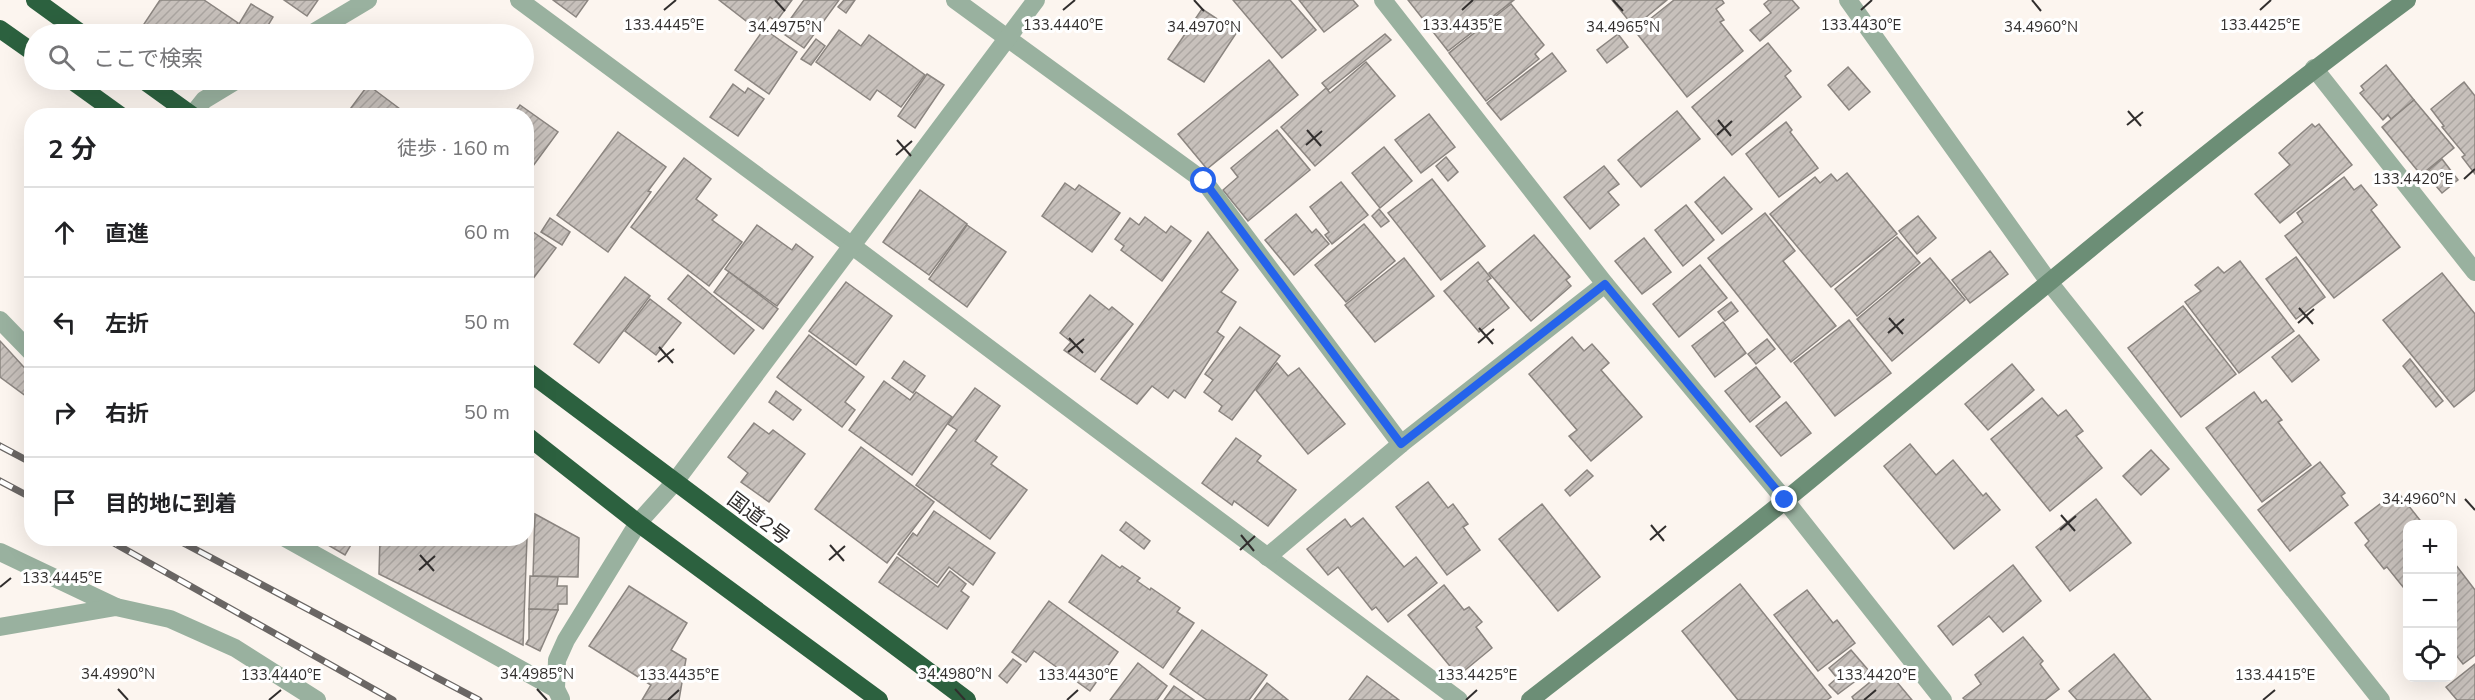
<!DOCTYPE html>
<html lang="ja">
<meta charset="utf-8">
<style>
body{margin:0;font-family:"Nunito Sans","Noto Sans JP",sans-serif;background:#f6f6f6;color:#202124}
.controls{position:absolute;right:18px;bottom:18px;display:grid;overflow:hidden;border-radius:12px;box-shadow:0 6px 24px #0002}
.controls button{width:54px;height:54px;display:grid;place-items:center;padding:0;border:0;border-bottom:2px solid #e0e0e0;background:#fff;color:#202124;font:30px sans-serif}
.stop{position:absolute;width:18px;height:18px;margin:-14px;border:4px solid #2563eb;border-radius:50%;background:#fff}
.stop.end{background:#2563eb;border-color:#fff;box-shadow:0 2px 6px #0008}
.list{margin:0;padding:0;list-style:none}
h2{display:flex;justify-content:space-between;align-items:center;height:78px;margin:0;padding:0 24px;font-size:26px}
h2 small{font-size:20px;font-weight:400;color:#757577}
.list li{display:grid;grid-template-columns:39px 1fr auto;gap:18px;align-items:center;box-sizing:border-box;height:90px;padding:0 24px;border-top:2px solid #e0e0e0}
.list b{display:block;font-size:22px;white-space:nowrap}
.list em{font-size:20px;font-style:normal;color:#757577}
.icon{flex:none;width:33px;height:33px;fill:none;stroke:currentColor;stroke-width:2;stroke-linecap:round;stroke-linejoin:round}
.map{position:relative;flex:none;width:2475px;height:700px;overflow:hidden}
.search{position:absolute;background:#fff;box-shadow:0 6px 24px #0002;left:24px;top:24px;width:510px;height:66px;display:flex;align-items:center;gap:15px;box-sizing:border-box;padding:0 21px;border-radius:33px;color:#757577;font-size:22px}
.panel{position:absolute;background:#fff;box-shadow:0 6px 24px #0002;left:24px;top:108px;width:510px;height:438px;border-radius:24px}
.map>svg:first-child{display:block}
.building{fill:url(#building-hatch);stroke:#8b8580;stroke-width:1.5}
.lines{fill:none;stroke-linecap:round;stroke-linejoin:round}
.street{stroke:#99b19f;stroke-width:18}
.secondary{stroke:#6c8e76;stroke-width:18}
.highway{stroke:#2c613f;stroke-width:18}
.rail-casing{stroke:#6a6664;stroke-width:7}
.rail{stroke:#fff;stroke-width:4.5;stroke-dasharray:14;stroke-linecap:butt}
.route{stroke:#2563eb;stroke-width:8}
.ticks{fill:none;stroke:#312e2d;stroke-width:2}
.labels{text-anchor:middle;stroke-width:6;stroke-linejoin:round;paint-order:stroke}
.street-label{font-size:20px;fill:#312e2d;stroke:#fff}
.ticks-label{font-size:15px;text-anchor:middle;fill:#312e2d;stroke:#fff;stroke-width:6;stroke-linejoin:round;paint-order:stroke}
</style>
<div class="map">
<svg width="2475" height="700" viewBox="0 0 2475 700">
<defs>
<pattern id="building-hatch" width="6" height="6" patternUnits="userSpaceOnUse" patternTransform="scale(1.5)"><rect width="6" height="6" fill="#c7c0bb"/><path d="M-1 1l2-2M0 6l6-6M5 7l2-2" fill="none" stroke="#aba5a1"/></pattern>
</defs>
<rect width="100%" height="100%" fill="#fcf5ef"/>
<g class="building">
<path d="M160,0H204L238,23L230,34H141L138,33Z"/>
<path d="M284,0H318L307,16Z"/>
<path d="M553,0H588L576,17Z"/>
<path d="M719,0H792L776,22L770,17L759,31Z"/>
<path d="M804,0H839L804,48L781,32Z"/>
<path d="M844,0H855L846,13L838,7Z"/>
<path d="M1233,0H1290L1316,30L1282,58Z"/>
<path d="M1299,0H1353L1358,6L1324,32Z"/>
<path d="M1408,0H1514L1448,51Z"/>
<path d="M1612,0H1667L1634,27Z"/>
<path d="M1674,0H1722L1724,3L1716,9L1724,20L1720,22L1743,51L1687,97L1635,31Z"/>
<path d="M1769,0H1792L1799,8L1760,41L1750,30L1771,13L1764,4Z"/>
<path d="M251,4L273,17L263,34H245L236,29Z"/>
<path d="M1511,4L1544,45L1535,54L1539,59L1486,101L1449,53Z"/>
<path d="M1202,9L1237,32L1204,82L1168,59Z"/>
<path d="M764,29L797,52L769,94L735,70Z"/>
<path d="M839,30L861,46L869,35L925,75L901,107L877,90L870,100L816,62Z"/>
<path d="M1385,34L1391,40L1328,90L1322,83Z"/>
<path d="M1618,34L1628,47L1607,63L1597,50Z"/>
<path d="M816,39L825,46L811,65L801,59Z"/>
<path d="M1768,43L1791,71L1785,76L1801,97L1732,155L1692,107Z"/>
<path d="M1552,53L1566,71L1501,120L1487,103Z"/>
<path d="M1269,60L1298,95L1207,169L1178,134Z"/>
<path d="M1366,62L1395,96L1315,166L1281,127L1326,88L1330,93Z"/>
<path d="M2386,65L2414,100L2391,119L2388,115L2383,120L2360,93L2364,90L2361,86Z"/>
<path d="M1848,67L1870,92L1849,110L1828,85Z"/>
<path d="M927,74L944,85L915,128L898,116Z"/>
<path d="M2464,82L2475,96V174L2462,157L2465,155L2442,127L2444,126L2431,109Z"/>
<path d="M733,84L745,93L748,88L764,99L738,136L710,117Z"/>
<path d="M368,85L408,115L345,116Z"/>
<path d="M2414,100L2454,148L2421,175L2382,127Z"/>
<path d="M520,105L558,132L530,170L526,168V116H512Z"/>
<path d="M1677,111L1700,139L1641,187L1618,160Z"/>
<path d="M1429,114L1455,147L1421,173L1395,140Z"/>
<path d="M1786,122L1792,130L1790,132L1818,168L1779,197L1746,154Z"/>
<path d="M2312,124L2315,127L2319,124L2352,165L2280,223L2255,194L2290,165L2279,153Z"/>
<path d="M1277,130L1310,170L1248,221L1223,190L1238,177L1231,168Z"/>
<path d="M618,132L666,167L648,191L651,192L608,252L557,215Z"/>
<path d="M1384,147L1412,181L1380,208L1352,173Z"/>
<path d="M1446,157L1458,172L1448,181L1436,166Z"/>
<path d="M684,158L711,179L696,199L717,215L712,220L742,242L709,286L631,227Z"/>
<path d="M2442,159L2458,180L2442,193L2425,173Z"/>
<path d="M1604,166L1619,184L1608,192L1619,205L1590,229L1564,197Z"/>
<path d="M1847,173L1897,234L1831,287L1770,214L1815,177L1820,183L1831,174L1837,181Z"/>
<path d="M1724,177L1752,209L1722,234L1695,202Z"/>
<path d="M2344,177L2354,190L2361,185L2377,205L2371,210L2400,247L2334,298L2285,236L2303,222L2297,213Z"/>
<path d="M1432,179L1485,246L1441,280L1388,213Z"/>
<path d="M1341,182L1368,215L1332,244L1325,235L1329,232L1310,207Z"/>
<path d="M1065,183L1075,190L1079,185L1120,213L1092,252L1042,216Z"/>
<path d="M920,190L967,224L929,275L883,242Z"/>
<path d="M1686,205L1714,240L1683,266L1655,230Z"/>
<path d="M1379,209L1389,221L1381,227L1372,216Z"/>
<path d="M1765,213L1795,251L1783,261L1836,326L1791,362L1708,258Z"/>
<path d="M1296,214L1312,233L1316,229L1329,244L1294,275L1265,240Z"/>
<path d="M1918,216L1936,238L1917,254L1899,231Z"/>
<path d="M1145,217L1166,233L1171,226L1191,241L1162,281L1121,250L1124,246L1115,239L1130,218L1139,225Z"/>
<path d="M550,218L570,232L562,245L541,232Z"/>
<path d="M1364,224L1395,261L1346,302L1315,265Z"/>
<path d="M757,225L792,250L796,244L813,257L777,306L725,269Z"/>
<path d="M967,225L1006,252L967,307L929,279Z"/>
<path d="M526,227L556,248L526,288Z"/>
<path d="M1208,232L1238,270L1221,292L1236,302L1217,332L1224,337L1185,398L1174,390L1168,398L1152,386L1137,404L1101,379Z"/>
<path d="M1534,235L1570,277L1566,280L1571,286L1531,321L1489,273Z"/>
<path d="M1897,237L1920,263L1857,316L1835,289Z"/>
<path d="M1644,238L1671,272L1642,294L1615,261Z"/>
<path d="M1990,251L2008,274L1970,303L1952,280Z"/>
<path d="M2296,257L2325,297L2296,319L2266,279Z"/>
<path d="M1404,258L1434,296L1375,342L1345,305Z"/>
<path d="M1930,258L1965,300L1892,361L1857,319Z"/>
<path d="M2240,261L2294,331L2239,373L2185,302L2201,291L2195,285L2218,267L2224,273Z"/>
<path d="M1478,262L1491,278L1487,281L1509,308L1479,332L1444,291Z"/>
<path d="M1700,265L1727,298L1679,337L1653,304Z"/>
<path d="M729,272L778,309L763,329L714,292Z"/>
<path d="M2442,273L2475,314V390L2454,407L2383,320Z"/>
<path d="M688,275L754,330L734,354L668,299Z"/>
<path d="M625,277L650,296L599,363L574,344Z"/>
<path d="M846,282L892,316L856,365L809,331Z"/>
<path d="M1090,295L1109,310L1112,307L1133,324L1095,372L1064,350L1071,342L1060,333Z"/>
<path d="M650,299L681,323L656,355L625,331Z"/>
<path d="M1731,302L1738,311L1725,321L1718,312Z"/>
<path d="M2183,306L2236,374L2181,417L2128,348Z"/>
<path d="M1849,320L1891,373L1835,416L1794,363Z"/>
<path d="M1723,322L1746,353L1715,377L1692,346Z"/>
<path d="M1240,327L1280,356L1232,420L1219,411L1222,406L1204,392L1213,380L1205,374Z"/>
<path d="M809,335L864,377L845,402L855,410L842,427L777,377Z"/>
<path d="M2299,335L2319,360L2292,382L2272,357Z"/>
<path d="M1572,337L1584,351L1592,344L1609,363L1601,370L1642,417L1591,461L1569,436L1577,430L1529,374Z"/>
<path d="M1767,339L1775,349L1756,364L1748,354Z"/>
<path d="M0,341L32,376L30,399L0,377Z"/>
<path d="M2410,359L2443,401L2436,407L2403,366Z"/>
<path d="M904,361L925,376L913,393L892,378Z"/>
<path d="M1277,363L1288,376L1299,368L1345,424L1308,454L1256,390Z"/>
<path d="M2012,364L2034,390L1988,430L1965,404Z"/>
<path d="M1756,367L1780,397L1750,422L1725,391Z"/>
<path d="M884,381L910,400L916,392L952,417L912,475L849,430Z"/>
<path d="M975,388L1000,406L975,441L997,457L991,464L1027,490L990,539L916,485L957,430L948,424Z"/>
<path d="M776,391L801,410L793,420L769,402Z"/>
<path d="M2254,392L2262,403L2266,400L2282,420L2278,422L2311,465L2262,502L2206,428Z"/>
<path d="M2042,398L2058,416L2066,410L2083,431L2076,436L2102,468L2050,511L1991,439Z"/>
<path d="M1786,402L1811,433L1781,456L1756,426Z"/>
<path d="M754,423L769,434L773,430L805,454L769,502L741,482L748,473L728,457Z"/>
<path d="M1236,438L1261,456L1257,461L1296,490L1268,526L1234,501L1232,505L1202,483Z"/>
<path d="M1910,444L1936,475L1953,460L1983,496L1986,493L2000,510L1954,549L1884,466Z"/>
<path d="M861,447L934,502L887,563L815,509Z"/>
<path d="M2151,450L2169,469L2141,495L2123,476Z"/>
<path d="M2320,462L2345,493L2341,496L2348,505L2290,551L2258,510Z"/>
<path d="M1587,470L1593,476L1570,496L1565,490Z"/>
<path d="M1428,482L1448,508L1453,504L1468,524L1463,527L1480,550L1447,575L1396,507Z"/>
<path d="M2397,491L2423,524H2408L2407,592L2387,567L2384,569L2365,545L2369,541L2355,523Z"/>
<path d="M2096,499L2131,543L2070,591L2036,547Z"/>
<path d="M1542,504L1600,577L1558,611L1499,539Z"/>
<path d="M526,510L528,511L523,645L379,574L380,538H526Z"/>
<path d="M934,511L995,553L973,585L949,567L937,583L898,554L913,533L917,536Z"/>
<path d="M535,514L579,538L578,577L533,576Z"/>
<path d="M1363,518L1404,567L1416,557L1437,583L1388,622L1376,607L1372,610L1338,567L1328,575L1307,549L1345,519L1351,527Z"/>
<path d="M1126,522L1150,541L1144,549L1120,530Z"/>
<path d="M316,538H355L345,555Z"/>
<path d="M1102,555L1120,568L1122,566L1140,578L1137,581L1150,590L1151,588L1180,608L1177,612L1194,623L1163,668L1069,602Z"/>
<path d="M897,557L938,587L950,571L966,584L961,591L969,597L947,629L879,582Z"/>
<path d="M2452,560L2475,590V655L2463,664L2452,650Z"/>
<path d="M2013,565L2041,601L2003,632L1989,616L1953,645L1938,626Z"/>
<path d="M530,576L558,577L557,586H567V604H558V610L529,609Z"/>
<path d="M1740,584L1831,697L1827,700H1738L1682,631Z"/>
<path d="M1444,585L1464,610L1469,607L1482,622L1476,627L1492,648L1458,676L1408,615Z"/>
<path d="M629,586L687,623L671,650L686,659L679,700H642L651,685L589,646Z"/>
<path d="M1807,590L1833,623L1837,620L1855,643L1818,671L1774,615Z"/>
<path d="M1049,601L1118,652L1090,691L1034,651L1026,662L1012,652Z"/>
<path d="M529,609L558,610L540,651L526,644L529,639Z"/>
<path d="M1202,630L1267,675L1249,700H1207L1170,674Z"/>
<path d="M2023,637L2043,661L2040,664L2059,689L2045,700H1965L1963,698L1981,684L1975,675Z"/>
<path d="M1851,650L1869,671L1838,694L1829,685L1837,678L1829,668Z"/>
<path d="M2114,654L2151,700H2077L2069,691Z"/>
<path d="M1013,659L1021,665L1007,683L999,676Z"/>
<path d="M1138,663L1167,686L1157,700H1110Z"/>
<path d="M2475,664V700H2457L2446,687Z"/>
<path d="M1886,669L1912,700H1854L1852,697Z"/>
<path d="M1367,676L1399,700H1349Z"/>
<path d="M1267,683L1288,700H1254Z"/>
<path d="M1174,686L1194,700H1164Z"/>
</g>
<g class="lines">
<g class="street">
<path d="M519,0L851,245L1459,700"/>
<path d="M955,0L1204,181L1401,444"/>
<path d="M1383,0L1605,284L1785,500L1943,700"/>
<path d="M1848,0L2049,282L2381,700"/>
<path d="M311,34L368,0"/>
<path d="M2314,68L2475,272"/>
<path d="M192,115L204,100L237,80"/>
<path d="M0,320L32,353"/>
<path d="M285,538L556,689L561,699"/>
<path d="M0,552L116,607"/>
<path d="M1267,557L1401,444L1605,284"/>
<path d="M0,627L116,607L170,619L235,648L317,700"/>
<path d="M556,689L557,660L566,640L638,523L674,483L1036,0"/>
</g>
<path class="secondary" d="M1530,700C1616,633 1703,567 1788,498C1993,330 2194,157 2407,0"/>
<g class="highway">
<path d="M35,0L82,34"/>
<path d="M0,29L34,53"/>
<path d="M71,80L121,116"/>
<path d="M143,80L193,116"/>
<path d="M526,370L967,700"/>
<path d="M526,435L638,523L879,700"/>
</g>
<defs>
<g id="rail">
<path d="M0,446L32,463"/>
<path d="M0,481L32,498"/>
<path d="M105,538L393,700"/>
<path d="M174,538L479,700"/>
</g>
</defs>
<use href="#rail" class="rail-casing"/>
<use href="#rail" class="rail"/>
</g>
<g class="lines">
<path class="route" d="M1204,181L1401,444L1605,284L1785,500"/>
</g>
<path class="ticks" d="M775,0L785,11M1194,0L1204,11M1613,0L1623,11M2032,0L2041,11M664,10L676,0M1063,10L1075,0M1462,10L1473,0M1861,10L1872,0M2260,10L2271,0M2128,111L2141,126M1718,120L1731,136M2127,125L2143,112M1307,130L1321,146M1717,135L1732,121M897,140L911,156M1306,145L1322,131M896,155L912,141M2464,179L2475,169M2299,308L2313,324M1889,318L1903,334M2298,323L2314,309M1479,328L1493,344M1888,333L1904,319M1069,338L1083,353M1478,343L1494,329M659,347L673,363M1068,352L1084,339M658,362L674,349M2465,499L2475,510M2061,515L2075,531M1651,525L1664,541M2060,530L2076,516M1241,535L1254,551M1650,540L1666,526M830,545L844,561M1240,550L1255,536M420,555L434,571M829,560L845,546M419,570L435,556M0,587L11,578M118,689L128,700M537,689L547,700M955,689L965,700M269,700L281,690M668,700L679,690M1067,700L1078,690M1466,700L1477,690M1864,700L1876,690M2263,700L2275,690"/>
<g class="labels">
<g class="street-label">
<text transform="translate(759 518) rotate(37)" y="7">国道2号</text>
</g>
</g>
<g class="ticks-label">
<text x="664" y="30">133.4445°E</text>
<text x="1063" y="30">133.4440°E</text>
<text x="1462" y="30">133.4435°E</text>
<text x="1861" y="30">133.4430°E</text>
<text x="2260" y="30">133.4425°E</text>
<text x="1204" y="32">34.4970°N</text>
<text x="2041" y="32">34.4960°N</text>
<text x="785" y="32">34.4975°N</text>
<text x="1623" y="32">34.4965°N</text>
<text x="2413" y="184">133.4420°E</text>
<text x="2419" y="504">34.4960°N</text>
<text x="62" y="583">133.4445°E</text>
<text x="118" y="679">34.4990°N</text>
<text x="537" y="679">34.4985°N</text>
<text x="955" y="679">34.4980°N</text>
<text x="281" y="680">133.4440°E</text>
<text x="679" y="680">133.4435°E</text>
<text x="1078" y="680">133.4430°E</text>
<text x="1477" y="680">133.4425°E</text>
<text x="1876" y="680">133.4420°E</text>
<text x="2275" y="680">133.4415°E</text>
</g>
</svg>
<div class="controls">
<button>+</button>
<button>−</button>
<button><svg class="icon" aria-label="locate" viewBox="0 0 24 24"><circle cx="12" cy="12" r="6"/><path d="M12 2v4M12 18v4M2 12h4M18 12h4"/></svg></button>
</div>
<div class="stop" style="left:1204px;top:181px"></div>
<div class="stop end" style="left:1785px;top:500px"></div>
<div class="search"><svg class="icon" aria-label="search" viewBox="0 0 24 24"><circle cx="10" cy="10" r="6"/><path d="M15 15l6 6"/></svg>ここで検索</div>
<section class="panel">
<h2>2 分<small>徒歩 · 160 m</small></h2>
<ul class="list">
<li><svg class="icon" aria-label="ahead" viewBox="0 0 24 24"><path d="M12 20V5M6 11l6-6 6 6"/></svg><div><b>直進</b></div><em>60 m</em></li>
<li><svg class="icon" aria-label="left" viewBox="0 0 24 24"><path d="M17 20v-9H6M10 6l-5 5 5 5"/></svg><div><b>左折</b></div><em>50 m</em></li>
<li><svg class="icon" aria-label="right" viewBox="0 0 24 24"><path d="M7 20v-9h11M14 6l5 5-5 5"/></svg><div><b>右折</b></div><em>50 m</em></li>
<li><svg class="icon" aria-label="arrive" viewBox="0 0 24 24"><path d="M6 21V4h12l-3 4 3 4H6"/></svg><div><b>目的地に到着</b></div></li>
</ul>
</section>
</div>
